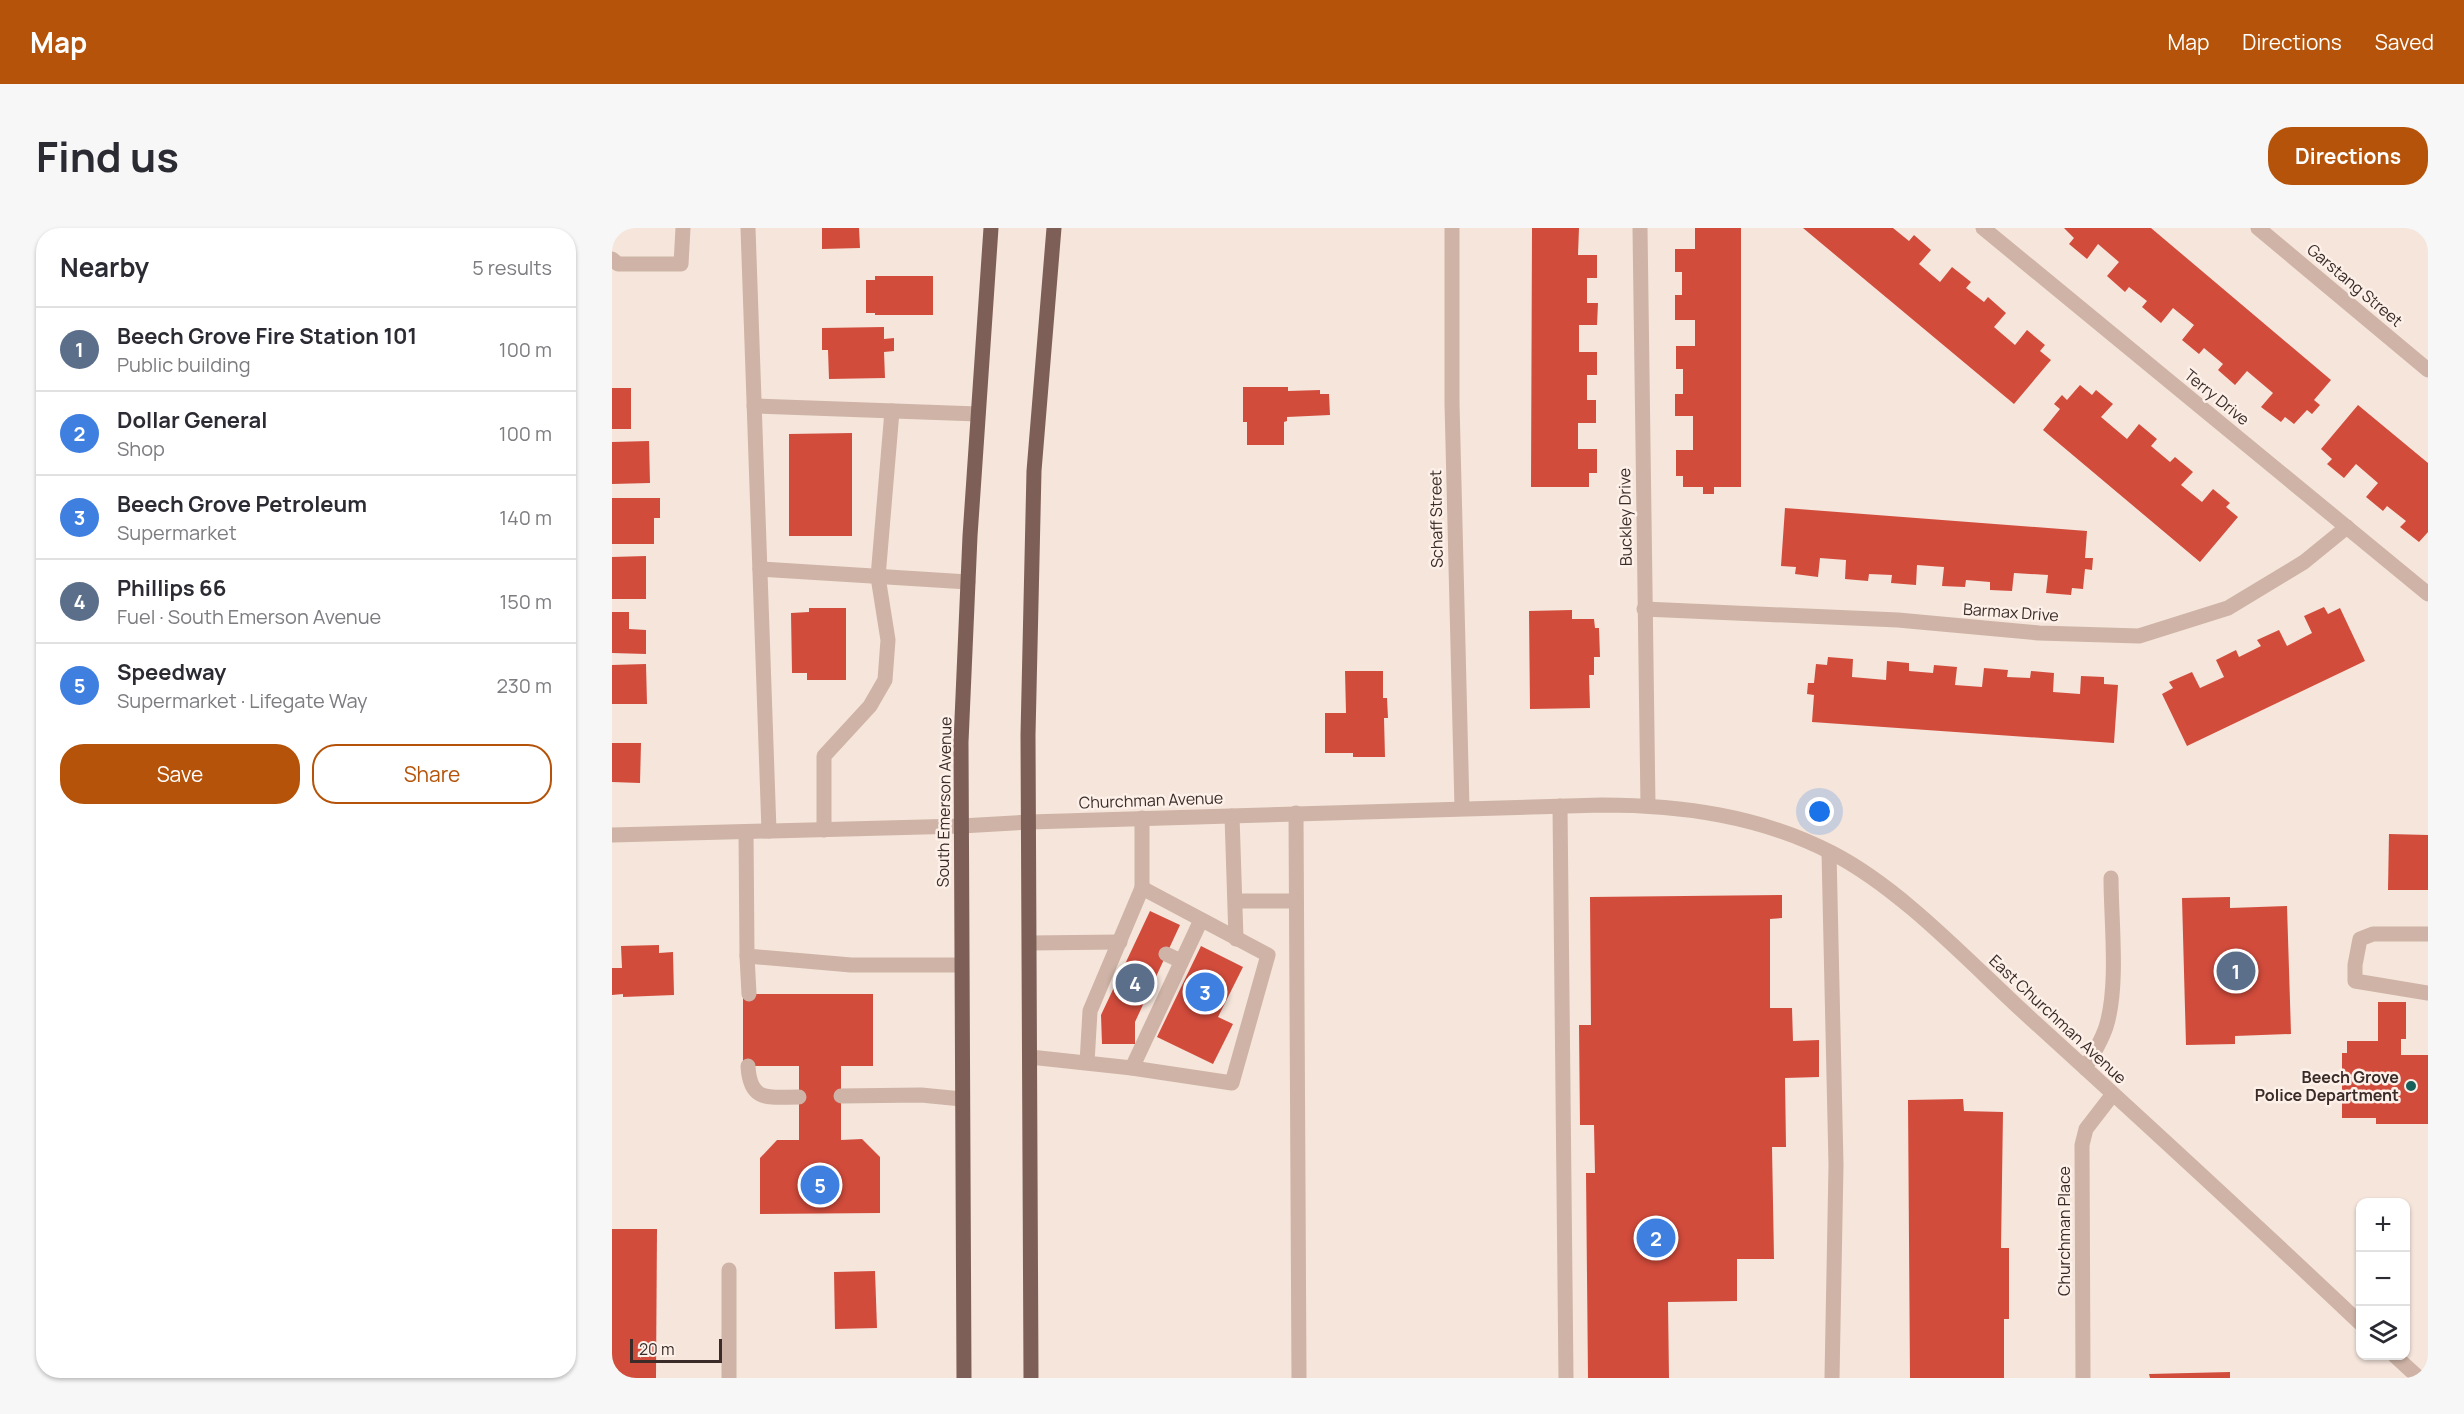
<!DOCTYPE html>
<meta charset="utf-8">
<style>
body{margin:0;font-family:Manrope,sans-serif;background:#f7f7f7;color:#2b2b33}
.controls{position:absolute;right:18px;bottom:18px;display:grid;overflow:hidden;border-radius:12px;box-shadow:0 2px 4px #0004}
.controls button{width:54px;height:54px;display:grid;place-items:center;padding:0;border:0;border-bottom:2px solid #e1e1e2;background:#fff;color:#2b2b33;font:30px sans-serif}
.scale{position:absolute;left:18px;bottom:15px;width:92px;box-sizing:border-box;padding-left:6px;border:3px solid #3a2b28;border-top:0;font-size:16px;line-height:21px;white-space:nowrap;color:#3a2b28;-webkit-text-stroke:4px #fcf0e9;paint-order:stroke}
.you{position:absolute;left:1208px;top:584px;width:21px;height:21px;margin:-15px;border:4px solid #fff;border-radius:50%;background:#1a73e8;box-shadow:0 0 0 9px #1a73e833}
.badge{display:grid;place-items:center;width:39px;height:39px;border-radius:50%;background:#b45309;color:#fff;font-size:20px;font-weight:700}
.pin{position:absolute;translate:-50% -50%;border:3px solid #fff;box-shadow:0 2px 6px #0006}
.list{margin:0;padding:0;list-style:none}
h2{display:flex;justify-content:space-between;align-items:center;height:78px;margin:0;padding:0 24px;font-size:26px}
h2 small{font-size:20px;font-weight:400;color:#7c7c81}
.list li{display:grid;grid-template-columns:39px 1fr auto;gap:18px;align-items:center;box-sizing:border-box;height:84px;padding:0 24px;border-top:2px solid #e1e1e2}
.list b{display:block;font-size:22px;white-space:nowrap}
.list p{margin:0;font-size:20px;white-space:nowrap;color:#7c7c81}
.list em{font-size:20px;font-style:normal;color:#7c7c81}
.actions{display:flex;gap:12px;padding:18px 24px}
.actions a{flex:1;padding:14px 0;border:2px solid #b45309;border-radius:24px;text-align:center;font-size:21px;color:#b45309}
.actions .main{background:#b45309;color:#fff}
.icon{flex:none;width:33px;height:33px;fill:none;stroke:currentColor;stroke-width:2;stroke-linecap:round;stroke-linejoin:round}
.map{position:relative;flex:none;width:1816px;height:1150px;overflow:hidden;border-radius:24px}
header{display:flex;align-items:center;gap:36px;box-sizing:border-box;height:84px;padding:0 30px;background:#b45309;color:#fff}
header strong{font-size:28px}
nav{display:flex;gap:33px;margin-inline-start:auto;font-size:21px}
.intro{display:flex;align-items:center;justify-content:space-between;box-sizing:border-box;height:144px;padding:0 36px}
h1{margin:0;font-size:42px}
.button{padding:15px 27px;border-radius:24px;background:#b45309;color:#fff;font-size:21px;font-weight:700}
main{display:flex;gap:36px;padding:0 36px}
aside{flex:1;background:#fff;border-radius:24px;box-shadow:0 2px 4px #0004}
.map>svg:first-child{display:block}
.building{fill:#d24c3c}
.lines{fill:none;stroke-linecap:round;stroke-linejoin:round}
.service{stroke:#ceb3a6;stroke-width:15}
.minor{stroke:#ceb3a6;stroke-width:15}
.tertiary{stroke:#ceb3a6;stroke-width:15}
.primary{stroke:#7d5f57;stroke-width:15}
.poi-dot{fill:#18605b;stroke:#fcf0e9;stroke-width:2}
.labels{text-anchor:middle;stroke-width:5;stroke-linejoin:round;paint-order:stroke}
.street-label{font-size:16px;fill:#3a2b28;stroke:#fcf0e9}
.poi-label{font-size:16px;font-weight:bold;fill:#3a2b28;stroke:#fcf0e9;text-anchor:end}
</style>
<header>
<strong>Map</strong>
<nav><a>Map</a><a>Directions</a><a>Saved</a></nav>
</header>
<div class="intro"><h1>Find us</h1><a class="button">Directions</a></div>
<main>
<aside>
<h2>Nearby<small>5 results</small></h2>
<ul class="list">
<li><span class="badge" style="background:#5c6f8a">1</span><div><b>Beech Grove Fire Station 101</b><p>Public building</p></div><em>100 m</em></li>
<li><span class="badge" style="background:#3f7fe0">2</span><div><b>Dollar General</b><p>Shop</p></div><em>100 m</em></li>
<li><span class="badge" style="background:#3f7fe0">3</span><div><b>Beech Grove Petroleum</b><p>Supermarket</p></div><em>140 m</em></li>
<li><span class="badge" style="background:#5c6f8a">4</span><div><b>Phillips 66</b><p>Fuel · South Emerson Avenue</p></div><em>150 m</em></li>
<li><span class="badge" style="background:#3f7fe0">5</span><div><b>Speedway</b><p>Supermarket · Lifegate Way</p></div><em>230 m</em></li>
</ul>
<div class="actions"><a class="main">Save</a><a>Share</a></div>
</aside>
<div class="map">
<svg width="1816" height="1150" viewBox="0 0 1816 1150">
<rect width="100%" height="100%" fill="#f5e5db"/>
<g class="building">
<path d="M210,0H247L248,20L210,21Z"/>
<path d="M920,0H967L966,27H985V50H975V75H986L985,97H967V124H985V147H975V172H984V195H966V221H985V245H977V259H919Z"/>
<path d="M1083,0H1129V259H1102V266H1091V259H1071V248H1064V222H1081V188H1063V166H1071V141H1064V118H1083V92H1063V67H1070V44H1063V21H1083Z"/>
<path d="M1191,0H1281L1297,13L1302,7L1319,22L1307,36L1328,54L1340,39L1359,54L1354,60L1372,74L1376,69L1394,85L1382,99L1403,117L1415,102L1433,117L1428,123L1439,132L1402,176Z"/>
<path d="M1452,0H1539L1719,152L1702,172L1708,177L1700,186L1695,182L1682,196L1673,189L1669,194L1649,179L1661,165L1635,143L1623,157L1606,142L1611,136L1592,120L1587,126L1570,112L1582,97L1561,80L1549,95L1530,79L1535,73L1517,59L1513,64L1495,48L1507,34L1486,16L1475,31L1457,16L1462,10Z"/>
<path d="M263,48H321V87H263V85H254V52H263Z"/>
<path d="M272,99V111L282,110V123L272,124L273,150L217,151L216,122H210V100Z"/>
<path d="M1468,157L1480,167L1484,162L1501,176L1489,189L1515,211L1527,196L1545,211L1539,218L1558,234L1563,229L1581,244L1569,257L1590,274L1601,261L1618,275L1614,279L1626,289L1588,334L1431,202L1448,181L1442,176L1450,167L1455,172Z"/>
<path d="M631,159H676V163L708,162V166H717L718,187L675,189V193L672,194V217H635V194H631Z"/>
<rect x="0" y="160" width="19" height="41"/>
<path d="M1746,177L1816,235V304L1807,314L1788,299L1794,293L1775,278L1771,283L1754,269L1766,255L1744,236L1732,250L1715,236L1720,231L1709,221Z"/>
<path d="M240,205V308H177V206Z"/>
<path d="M37,213L38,255L0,256V214Z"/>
<path d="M0,270H48V290H42V316H0Z"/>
<path d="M1173,280L1475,303L1473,330H1481L1480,342L1473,341L1471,361L1460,360L1459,367L1434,365L1436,347L1402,345L1400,363L1378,362V354L1354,352L1353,359L1330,358L1332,339L1305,337L1304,357L1279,355L1280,347L1257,346L1256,353L1233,351L1234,332L1208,330L1206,349L1183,346L1184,339L1169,338Z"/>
<path d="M34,328V371H0V329Z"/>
<path d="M1712,379L1716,386L1728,380L1753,433L1575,518L1550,466L1561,460L1557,454L1580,444L1588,460L1612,449L1604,432L1624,422L1627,429L1649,418L1645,412L1667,402L1675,418L1700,405L1692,388Z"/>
<path d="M197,380H234V452H195V445H180L179,385L197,384Z"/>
<path d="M960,382V391H982L983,400H987L988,429H982V447H977L978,480L918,481L917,383Z"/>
<path d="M0,384H17V401L34,402V426L0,425Z"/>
<path d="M1216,429L1241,431L1240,449L1274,452L1275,433L1297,435V443L1321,445L1322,437L1345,439L1343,457L1370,459L1372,440L1396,442L1395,449L1418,450L1419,443L1442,445L1441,464L1468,466L1469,448L1492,449V456L1506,457L1502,515L1200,494L1202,467L1195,466L1196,455H1202L1204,436L1215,437Z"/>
<path d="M34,436L35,476H0V437Z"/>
<path d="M733,443H771V470H775L776,490H772L773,529H741V525H713V485H734Z"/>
<path d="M0,515H29L28,555L0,554Z"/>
<path d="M1777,606L1816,607V662H1776Z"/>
<path d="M1170,667V690L1158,691V780H1180L1181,813L1207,812V849L1173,850L1174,919H1160L1162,1031H1125V1073L1056,1074L1057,1150H976L974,945H983L982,897H968L967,797H979L978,669Z"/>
<path d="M1618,669V680L1675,678L1679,806L1623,808V816L1574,817L1570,670Z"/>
<path d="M538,683L568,697L523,794V816H490L489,787Z"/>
<path d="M47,717V725L61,724L62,767L11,769V766L0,767V740H10L9,718Z"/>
<path d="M589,718L631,739L606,789L621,796L601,836L545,809Z"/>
<path d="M131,766H261V838H229V912L250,911L268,929V985L148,986V930L165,912H187V838H131Z"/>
<path d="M1766,774H1794V811H1789V827H1816V896H1764V890H1730V825H1735V813H1766Z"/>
<path d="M1351,871L1352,883L1391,884L1389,1020H1397V1091H1392V1150H1298L1296,872Z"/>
<path d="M0,1001H45L44,1150H0Z"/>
<path d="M263,1043L265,1100L223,1101L222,1044Z"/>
<path d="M1618,1144V1150H1538L1537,1146Z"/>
</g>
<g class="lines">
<g class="service">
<path d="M136,0L157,603"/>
<path d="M0,31L6,36H69L71,0"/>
<path d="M142,178L366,186"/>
<path d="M148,341L356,354"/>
<path d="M948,578L954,1150"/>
<path d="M684,585L687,1150"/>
<path d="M620,588L624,711"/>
<path d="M212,602V528L258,478L273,452L276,412L266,349L280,183"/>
<path d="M134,604L135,728L239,737H349"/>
<path d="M1217,624L1224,937L1220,1150"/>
<path d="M530,660V590"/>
<path d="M624,673H684"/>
<path d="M1816,706H1761L1748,711L1743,737V753L1816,765"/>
<path d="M418,715L508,714"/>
<path d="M554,726L569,733"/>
<path d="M135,728L137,766"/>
<path d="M418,829L520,840L620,855L656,727L530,660L478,783L475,835"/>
<path d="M136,838C138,875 157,869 187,869"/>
<path d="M520,840L589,692"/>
<path d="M1473,840C1481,827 1489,814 1494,799C1507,758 1499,693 1499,650"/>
<path d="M229,868L309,867L350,871"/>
</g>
<g class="minor">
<path d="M840,0V175L850,580"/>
<path d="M1028,0L1036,578"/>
<path d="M1371,0L1816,366"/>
<path d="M1032,381L1286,392L1427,405L1527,408L1616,380L1692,334L1735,299"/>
<path d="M117,1042V1150"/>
<path d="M1471,1150L1470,917L1474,901L1501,866"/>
</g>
<g class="tertiary">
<path d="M1646,0L1816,142"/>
<path d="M0,607L349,598L418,594L990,577C1070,577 1149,588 1220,625C1290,661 1358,735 1417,789C1528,890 1639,992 1748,1095"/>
<path d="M1783,1128L1807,1150"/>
</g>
<g class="primary">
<path d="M352,1150L349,514L358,308L379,0"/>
<path d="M419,1150L416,507L422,243L442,0"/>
</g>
</g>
<circle class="poi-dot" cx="1799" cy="858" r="6"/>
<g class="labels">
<g class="street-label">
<text transform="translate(1743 57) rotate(40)" y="6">Garstang Street</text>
<text transform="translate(1605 169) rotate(39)" y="6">Terry Drive</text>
<text transform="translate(1013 289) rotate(-91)" y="6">Buckley Drive</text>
<text transform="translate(824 291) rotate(-91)" y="6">Schaff Street</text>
<text transform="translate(1399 384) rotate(4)" y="6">Barmax Drive</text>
<text transform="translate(539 572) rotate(-2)" y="6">Churchman Avenue</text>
<text transform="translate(332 574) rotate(-89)" y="6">South Emerson Avenue</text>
<text transform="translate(1446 791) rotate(43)" y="6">East Churchman Avenue</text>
<text transform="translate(1452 1003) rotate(-90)" y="6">Churchman Place</text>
</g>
<g class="poi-label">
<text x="1787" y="855">Beech Grove<tspan x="1787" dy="18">Police Department</tspan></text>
</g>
</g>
</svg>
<div class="controls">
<button>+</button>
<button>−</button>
<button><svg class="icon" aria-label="layers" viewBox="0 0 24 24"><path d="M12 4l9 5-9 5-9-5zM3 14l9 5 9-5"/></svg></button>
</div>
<div class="scale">20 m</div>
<div class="you"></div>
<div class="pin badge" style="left:1624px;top:743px;background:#5c6f8a">1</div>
<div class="pin badge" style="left:1044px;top:1010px;background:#3f7fe0">2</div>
<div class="pin badge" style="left:593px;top:764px;background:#3f7fe0">3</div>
<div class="pin badge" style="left:523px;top:755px;background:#5c6f8a">4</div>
<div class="pin badge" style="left:208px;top:957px;background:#3f7fe0">5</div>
</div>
</main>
